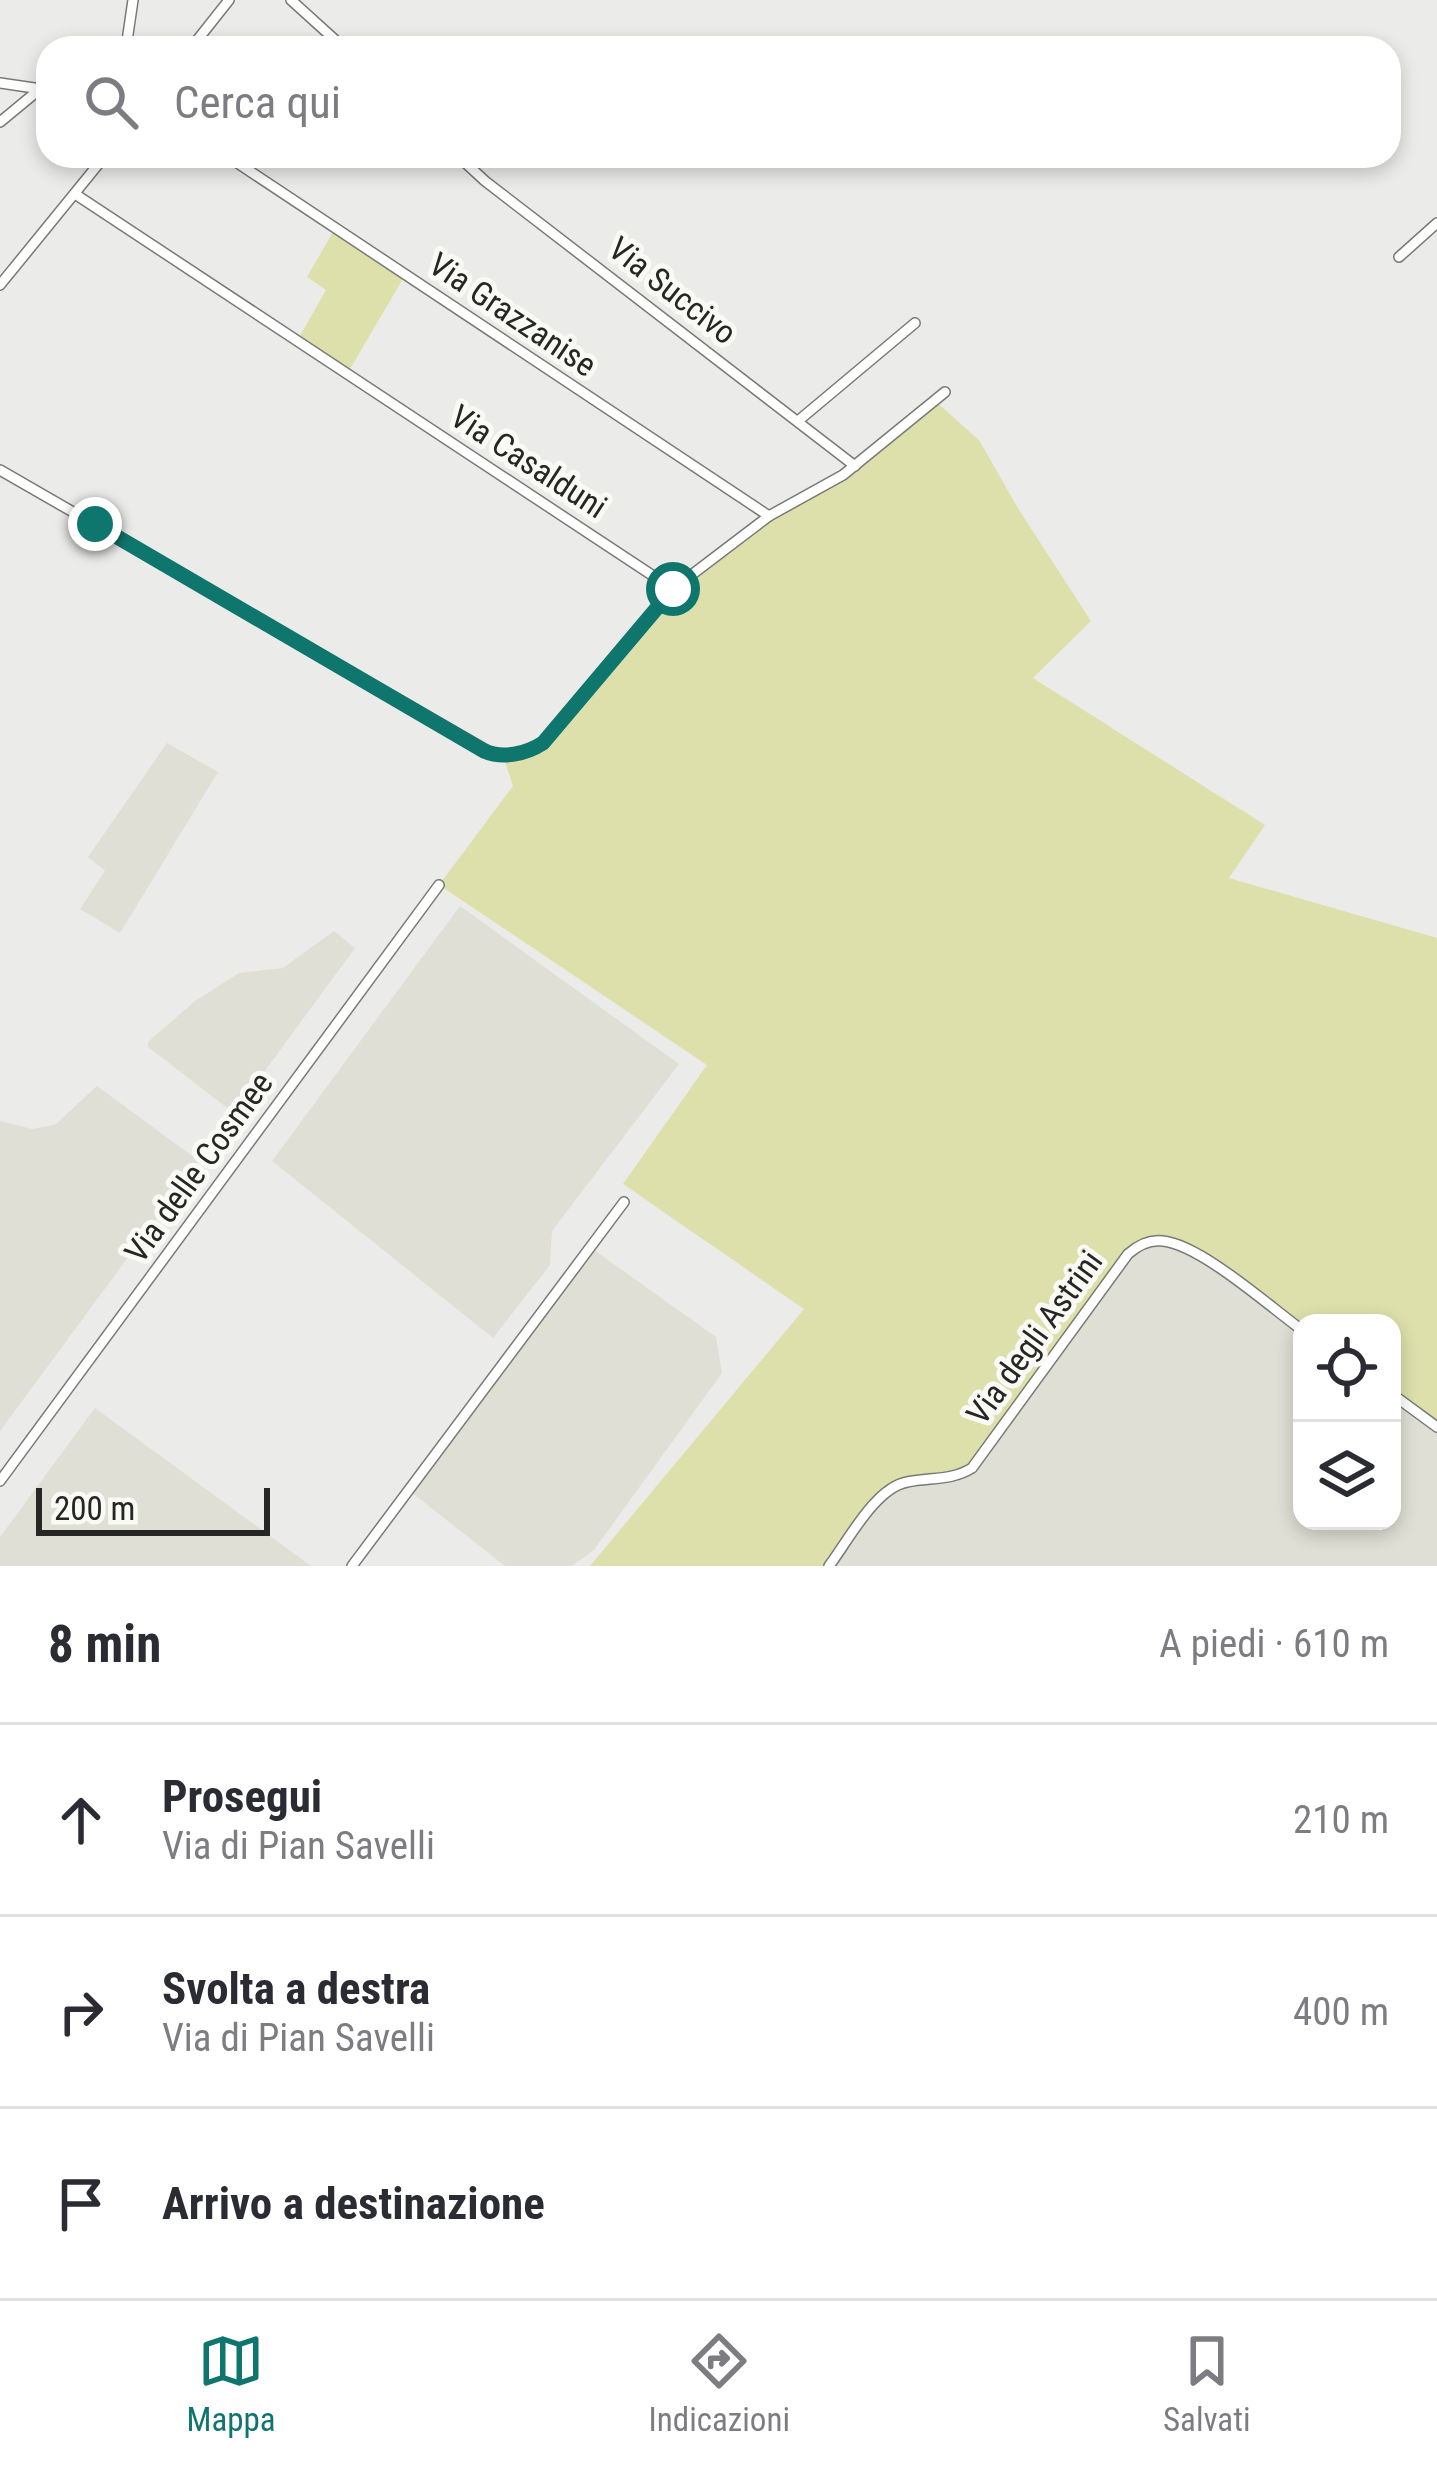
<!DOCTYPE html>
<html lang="it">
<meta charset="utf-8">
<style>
body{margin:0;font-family:"Roboto Condensed",sans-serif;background:#f2f2f3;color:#2b2b33}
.controls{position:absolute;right:36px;bottom:36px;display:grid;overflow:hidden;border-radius:24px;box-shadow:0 6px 18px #0003}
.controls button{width:108px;height:108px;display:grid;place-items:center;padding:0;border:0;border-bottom:3px solid #e1e1e2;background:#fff;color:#2b2b33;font:60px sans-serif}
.scale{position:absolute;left:36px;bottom:30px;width:234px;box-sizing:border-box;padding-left:12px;border:6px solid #262625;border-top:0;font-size:33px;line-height:42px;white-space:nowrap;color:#262625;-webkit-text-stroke:9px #f9f9f6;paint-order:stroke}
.stop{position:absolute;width:36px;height:36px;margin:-27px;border:9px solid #0f766e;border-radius:50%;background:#fff}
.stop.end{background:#0f766e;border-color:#fff;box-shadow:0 3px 12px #0008}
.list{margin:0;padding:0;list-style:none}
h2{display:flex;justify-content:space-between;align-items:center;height:156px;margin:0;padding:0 48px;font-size:51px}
h2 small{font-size:39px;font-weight:400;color:#7c7c81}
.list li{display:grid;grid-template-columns:78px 1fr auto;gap:36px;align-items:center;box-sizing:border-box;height:192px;padding:0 48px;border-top:3px solid #e1e1e2}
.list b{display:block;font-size:45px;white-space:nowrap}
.list p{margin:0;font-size:39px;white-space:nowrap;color:#7c7c81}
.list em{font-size:39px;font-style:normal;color:#7c7c81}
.icon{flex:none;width:66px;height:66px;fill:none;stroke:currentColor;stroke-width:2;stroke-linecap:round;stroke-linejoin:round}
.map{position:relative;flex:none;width:1437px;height:1566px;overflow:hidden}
.search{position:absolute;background:#fff;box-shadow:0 6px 18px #0003;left:36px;right:36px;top:36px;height:132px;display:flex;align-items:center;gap:30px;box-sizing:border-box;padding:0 42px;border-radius:36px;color:#7c7c81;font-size:45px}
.sheet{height:732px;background:#fff}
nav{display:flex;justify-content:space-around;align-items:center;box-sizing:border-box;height:168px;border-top:3px solid #e1e1e2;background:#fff;font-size:33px;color:#7c7c81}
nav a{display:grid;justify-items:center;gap:6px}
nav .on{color:#0f766e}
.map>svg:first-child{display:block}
.built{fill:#dfdfd5}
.green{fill:#dde0ab}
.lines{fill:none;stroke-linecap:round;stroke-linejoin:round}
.street-casing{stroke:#797a77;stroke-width:12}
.street{stroke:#fff;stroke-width:9}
.route{stroke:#0f766e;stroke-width:15}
.labels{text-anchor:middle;stroke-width:10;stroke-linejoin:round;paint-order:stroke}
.street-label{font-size:33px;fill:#262625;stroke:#f9f9f6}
</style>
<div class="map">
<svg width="1437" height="1566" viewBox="0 0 1437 1566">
<rect width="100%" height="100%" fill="#ebece9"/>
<g class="built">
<path d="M167,743L218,772L120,933L80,909L105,871L88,857Z"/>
<path d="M460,906L679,1064L552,1231L550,1265L493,1338L272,1161Z"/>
<path d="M334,931L355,948L234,1113L148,1047V1042L195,1001L239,973L283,968Z"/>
<path d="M97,1086L199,1161L0,1431V1121L32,1129L55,1125Z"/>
<path d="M1159,1240L1188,1248L1302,1330V1521H1392V1395L1437,1427V1566H829L883,1492L1128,1254Z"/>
<path d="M594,1250L716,1337L722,1373L594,1550L572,1566H505L411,1492Z"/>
<path d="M95,1408L311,1566H0V1537Z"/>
</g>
<g class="green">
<path d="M333,232L404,277L350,369L300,336L326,290L307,277Z"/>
<path d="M934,400L979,440L1019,510L1091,621L1033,678L1265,825L1229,878L1437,938V1427L1392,1395V1323H1302V1330L1188,1248L1159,1240L1128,1254L972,1468L883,1492L829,1566H590L804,1309L623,1184L707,1065L439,885L513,786L503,756L535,748L673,589L769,516L830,484Z"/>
</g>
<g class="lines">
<defs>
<g id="street">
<path d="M291,0L344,48"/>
<path d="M126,48L133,0"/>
<path d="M191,48L229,0"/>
<path d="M0,83L48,90"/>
<path d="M0,122L40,89"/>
<path d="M227,156L769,516"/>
<path d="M458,156L485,181L855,466"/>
<path d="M75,194L673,589L769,516L843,475L945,392"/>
<path d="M1399,257L1437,223"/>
<path d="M0,285L105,156"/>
<path d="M798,421L915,323"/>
<path d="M0,470L495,755C510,757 530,752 543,743L673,589"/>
<path d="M1392,1394L1437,1427"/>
<path d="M0,1481L439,885"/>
<path d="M352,1566L624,1202"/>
<path d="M829,1566C848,1541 875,1488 907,1482C931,1477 951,1481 972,1468L1128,1254C1138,1245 1149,1239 1163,1241C1201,1245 1269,1306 1302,1330"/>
</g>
</defs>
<use href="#street" class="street-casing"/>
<use href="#street" class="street"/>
</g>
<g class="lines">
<path class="route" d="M95,524L484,751C503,759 526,754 543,743L673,589"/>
</g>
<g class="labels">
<g class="street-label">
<text transform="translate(673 290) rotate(38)" y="12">Via Succivo</text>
<text transform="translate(513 314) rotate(34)" y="12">Via Grazzanise</text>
<text transform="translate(529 461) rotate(33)" y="12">Via Casalduni</text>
<text transform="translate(198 1167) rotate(-54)" y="12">Via delle Cosmee</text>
<text transform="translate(1034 1337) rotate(-54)" y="12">Via degli Astrini</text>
</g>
</g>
</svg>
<div class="controls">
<button><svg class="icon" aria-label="locate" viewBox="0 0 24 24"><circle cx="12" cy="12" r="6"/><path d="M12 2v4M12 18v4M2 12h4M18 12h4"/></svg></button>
<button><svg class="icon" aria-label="layers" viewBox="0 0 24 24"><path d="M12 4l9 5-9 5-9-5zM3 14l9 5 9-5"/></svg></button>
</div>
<div class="scale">200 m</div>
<div class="stop" style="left:673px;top:589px"></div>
<div class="stop end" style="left:95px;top:524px"></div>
<div class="search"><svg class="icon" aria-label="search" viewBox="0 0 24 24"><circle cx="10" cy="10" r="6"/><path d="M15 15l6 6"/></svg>Cerca qui</div>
</div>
<section class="sheet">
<h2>8 min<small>A piedi · 610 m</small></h2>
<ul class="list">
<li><svg class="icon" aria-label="ahead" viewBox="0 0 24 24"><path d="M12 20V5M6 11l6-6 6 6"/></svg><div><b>Prosegui</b><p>Via di Pian Savelli</p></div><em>210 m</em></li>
<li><svg class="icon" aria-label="right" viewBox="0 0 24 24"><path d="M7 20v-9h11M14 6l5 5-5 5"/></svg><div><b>Svolta a destra</b><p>Via di Pian Savelli</p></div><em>400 m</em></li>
<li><svg class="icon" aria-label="arrive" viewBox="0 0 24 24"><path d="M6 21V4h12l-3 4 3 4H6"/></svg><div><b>Arrivo a destinazione</b></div></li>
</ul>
</section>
<nav>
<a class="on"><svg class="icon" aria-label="map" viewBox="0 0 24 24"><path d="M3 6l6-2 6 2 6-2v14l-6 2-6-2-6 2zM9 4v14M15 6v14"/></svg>Mappa</a>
<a><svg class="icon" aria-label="directions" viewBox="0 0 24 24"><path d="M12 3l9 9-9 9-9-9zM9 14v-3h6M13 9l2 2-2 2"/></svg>Indicazioni</a>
<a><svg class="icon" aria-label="saved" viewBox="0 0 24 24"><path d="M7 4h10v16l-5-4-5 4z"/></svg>Salvati</a>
</nav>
